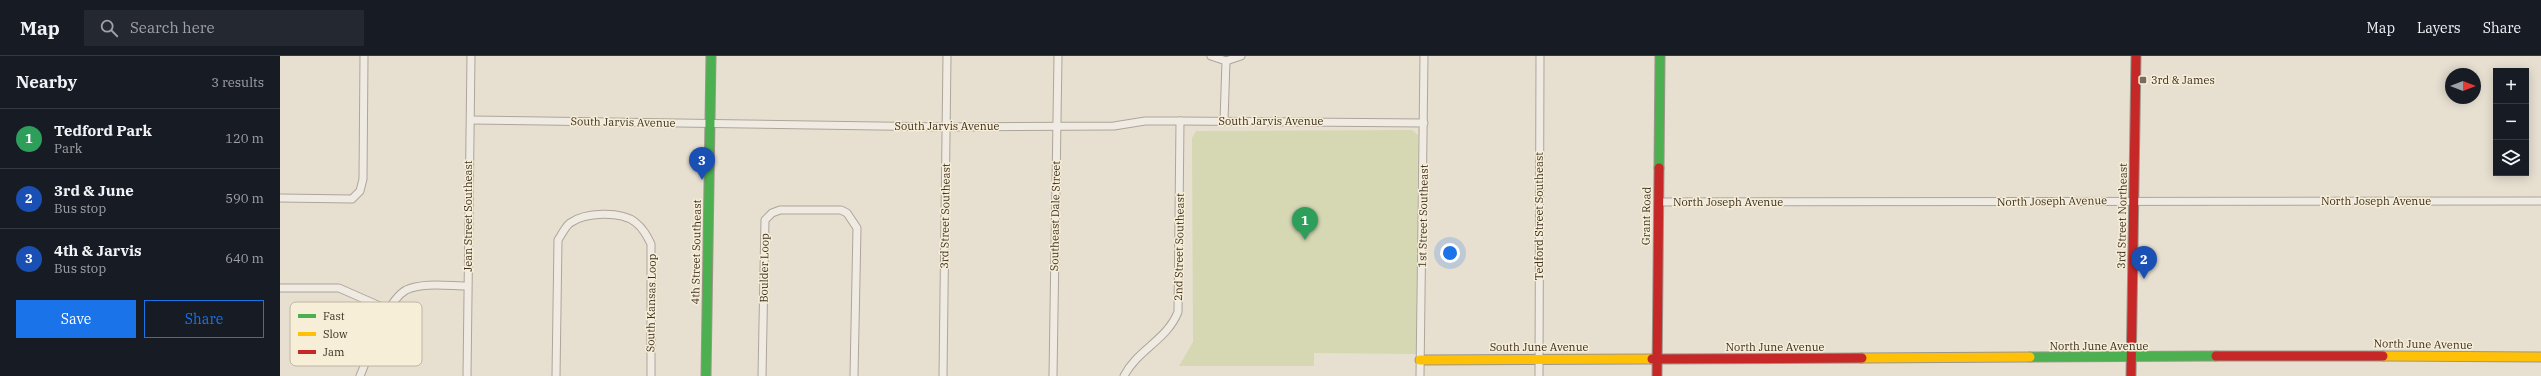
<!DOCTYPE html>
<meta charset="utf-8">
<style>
body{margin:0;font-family:"IBM Plex Serif",serif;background:#242831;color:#f1f3f6}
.controls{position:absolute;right:12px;top:12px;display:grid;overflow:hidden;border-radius:0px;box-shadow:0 2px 10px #0003}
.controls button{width:36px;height:36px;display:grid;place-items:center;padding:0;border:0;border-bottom:1px solid #363941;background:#171b24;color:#f1f3f6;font:20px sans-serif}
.compass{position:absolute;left:2165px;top:12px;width:36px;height:36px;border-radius:50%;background:#171b24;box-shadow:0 2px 10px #0003;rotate:90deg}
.you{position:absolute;left:1170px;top:197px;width:14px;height:14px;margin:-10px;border:3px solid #fff;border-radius:50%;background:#1a73e8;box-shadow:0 0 0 6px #1a73e833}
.badge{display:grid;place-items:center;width:26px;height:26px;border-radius:50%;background:#1a73e8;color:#fff;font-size:13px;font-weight:700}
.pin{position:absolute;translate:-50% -33px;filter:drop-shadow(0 1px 2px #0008)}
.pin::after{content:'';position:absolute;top:21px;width:14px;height:12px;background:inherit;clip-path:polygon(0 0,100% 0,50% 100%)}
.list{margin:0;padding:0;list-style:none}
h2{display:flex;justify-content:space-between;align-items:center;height:52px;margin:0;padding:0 16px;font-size:17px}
h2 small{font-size:13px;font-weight:400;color:#9ea1a6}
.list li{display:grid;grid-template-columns:26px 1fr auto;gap:12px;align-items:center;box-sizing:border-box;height:60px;padding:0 16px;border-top:1px solid #363941}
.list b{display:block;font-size:15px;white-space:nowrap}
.list p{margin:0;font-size:13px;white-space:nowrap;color:#9ea1a6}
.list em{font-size:13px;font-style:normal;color:#9ea1a6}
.actions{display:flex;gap:8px;padding:12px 16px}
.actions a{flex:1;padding:9px 0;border:1px solid #1a73e8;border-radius:0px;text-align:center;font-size:14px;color:#1a73e8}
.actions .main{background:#1a73e8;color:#fff}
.icon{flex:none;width:22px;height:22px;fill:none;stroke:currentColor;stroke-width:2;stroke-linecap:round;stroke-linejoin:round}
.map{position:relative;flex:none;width:2261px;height:320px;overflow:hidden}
header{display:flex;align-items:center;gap:24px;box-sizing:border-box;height:56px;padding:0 20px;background:#171b24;border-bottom:1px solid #363941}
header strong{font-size:19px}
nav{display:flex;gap:22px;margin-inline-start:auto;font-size:14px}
.search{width:280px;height:36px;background:#242831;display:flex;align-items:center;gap:10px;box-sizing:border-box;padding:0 14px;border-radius:0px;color:#9ea1a6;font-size:15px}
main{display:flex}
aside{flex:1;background:#171b24}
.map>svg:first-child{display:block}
.green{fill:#d6d7b3}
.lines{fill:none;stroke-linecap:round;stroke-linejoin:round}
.street-casing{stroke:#ada599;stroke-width:9}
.fast-casing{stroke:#9c958a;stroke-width:11}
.slow-casing{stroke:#9c958a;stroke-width:11}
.jam-casing{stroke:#9c958a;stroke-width:11}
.street{stroke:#efebe3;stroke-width:7}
.fast{stroke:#4caf50;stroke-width:9}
.slow{stroke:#ffc107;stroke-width:9}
.jam{stroke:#c62828;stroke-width:9}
.poi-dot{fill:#786c5e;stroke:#f7eed8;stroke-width:1.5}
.labels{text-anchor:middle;stroke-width:3;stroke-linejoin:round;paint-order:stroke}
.poi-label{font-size:11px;fill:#3d2e20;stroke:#f7eed8;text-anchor:start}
.street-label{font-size:11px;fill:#3d2e20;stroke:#f7eed8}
.key{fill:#f7eed8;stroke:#bfb4a1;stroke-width:1}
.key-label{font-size:11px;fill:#3d2e20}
</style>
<header>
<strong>Map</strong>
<div class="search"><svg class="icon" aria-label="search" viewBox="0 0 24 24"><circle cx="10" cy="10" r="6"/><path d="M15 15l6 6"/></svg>Search here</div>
<nav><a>Map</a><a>Layers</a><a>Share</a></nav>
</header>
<main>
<aside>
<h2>Nearby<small>3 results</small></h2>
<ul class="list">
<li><span class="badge" style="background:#2e9e5b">1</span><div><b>Tedford Park</b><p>Park</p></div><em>120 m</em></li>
<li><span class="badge" style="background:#1a4fb4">2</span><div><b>3rd &amp; June</b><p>Bus stop</p></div><em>590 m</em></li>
<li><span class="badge" style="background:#1a4fb4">3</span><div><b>4th &amp; Jarvis</b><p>Bus stop</p></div><em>640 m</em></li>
</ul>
<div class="actions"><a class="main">Save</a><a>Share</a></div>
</aside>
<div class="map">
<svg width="2261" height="320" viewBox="0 0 2261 320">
<rect width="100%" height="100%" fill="#e7e0d1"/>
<path class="green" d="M1132,74L1138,79L1136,298L1034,297V310H899L913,286L912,82L916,75Z"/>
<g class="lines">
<defs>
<g id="street">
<path d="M931,0L946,5"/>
<path d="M946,5L961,0"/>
<path d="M191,64L666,71L834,70L865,65H900L1144,67"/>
<path d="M944,65L946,5"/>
<path d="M0,142L72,143L80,135L83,123L84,0"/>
<path d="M1379,146L2261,145"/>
<path d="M0,232H59L109,254"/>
<path d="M80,320C90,297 105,246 126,234C142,226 170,230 187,230"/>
<path d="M187,320L191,0"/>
<path d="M276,320L278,184C282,178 285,171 290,167C305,156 341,155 355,166C363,172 367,180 371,188V320"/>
<path d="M482,320L485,164L492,157L500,154H561L567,157L577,172L574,320"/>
<path d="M663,320L667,0"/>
<path d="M773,320L778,0"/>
<path d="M844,320C857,294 887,284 898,256L900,65"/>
<path d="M1140,320L1144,0"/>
<path d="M1259,320L1260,0"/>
</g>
<g id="fast">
<path d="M1379,112L1380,0"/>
<path d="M1750,301L1936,300"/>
<path d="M426,320L431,0"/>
</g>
<g id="slow">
<path d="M2103,300L2261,301"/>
<path d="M1582,302L1750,301"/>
<path d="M1140,304L1372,303"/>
</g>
<g id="jam">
<path d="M1936,300H2103"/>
<path d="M1372,303L1582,302"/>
<path d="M1377,320L1379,112"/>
<path d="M1851,320L1856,0"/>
</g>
</defs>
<use href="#street" class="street-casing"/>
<use href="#fast" class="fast-casing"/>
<use href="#slow" class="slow-casing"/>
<use href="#jam" class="jam-casing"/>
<use href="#street" class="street"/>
<use href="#fast" class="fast"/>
<use href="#slow" class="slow"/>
<use href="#jam" class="jam"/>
</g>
<rect class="poi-dot" x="1859" y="20" width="8" height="8" rx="2"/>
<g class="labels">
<g class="poi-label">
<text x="1871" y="28">3rd &amp; James</text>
</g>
<g class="street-label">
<text x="991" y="69">South Jarvis Avenue</text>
<text transform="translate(343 66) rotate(1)" y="4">South Jarvis Avenue</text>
<text x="667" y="74">South Jarvis Avenue</text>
<text transform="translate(1772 145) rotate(-1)" y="4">North Joseph Avenue</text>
<text x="2096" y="149">North Joseph Avenue</text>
<text x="1448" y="150">North Joseph Avenue</text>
<text transform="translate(188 160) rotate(-90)" y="4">Jean Street Southeast</text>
<text transform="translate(665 160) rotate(-89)" y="4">3rd Street Southeast</text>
<text transform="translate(775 160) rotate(-89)" y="4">Southeast Dale Street</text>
<text transform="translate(1143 160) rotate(-89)" y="4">1st Street Southeast</text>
<text transform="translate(1259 160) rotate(-90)" y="4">Tedford Street Southeast</text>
<text transform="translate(1366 160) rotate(-89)" y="4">Grant Road</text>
<text transform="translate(1842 160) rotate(-89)" y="4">3rd Street Northeast</text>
<text transform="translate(899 191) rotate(-89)" y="4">2nd Street Southeast</text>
<text transform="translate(416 196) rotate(-89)" y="4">4th Street Southeast</text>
<text transform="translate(484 212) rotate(-89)" y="4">Boulder Loop</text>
<text transform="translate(371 247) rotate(-89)" y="4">South Kansas Loop</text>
<text transform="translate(2143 288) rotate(1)" y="4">North June Avenue</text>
<text x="1819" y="294">North June Avenue</text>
<text x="1259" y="295">South June Avenue</text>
<text x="1495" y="295">North June Avenue</text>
</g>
</g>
<rect x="10" y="246" width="132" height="64" rx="6" class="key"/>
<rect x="18" y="258" width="18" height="4" fill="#4caf50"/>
<rect x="18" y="276" width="18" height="4" fill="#ffc107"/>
<rect x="18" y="294" width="18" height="4" fill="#c62828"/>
<g class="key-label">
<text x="43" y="264">Fast</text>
<text x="43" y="282">Slow</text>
<text x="43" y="300">Jam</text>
</g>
</svg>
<div class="controls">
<button>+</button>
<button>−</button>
<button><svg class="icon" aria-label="layers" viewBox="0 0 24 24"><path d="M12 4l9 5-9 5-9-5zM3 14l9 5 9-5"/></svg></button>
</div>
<svg class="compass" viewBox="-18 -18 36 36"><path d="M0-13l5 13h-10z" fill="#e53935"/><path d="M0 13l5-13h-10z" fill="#9ea1a6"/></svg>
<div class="you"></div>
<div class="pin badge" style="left:1025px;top:184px;background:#2e9e5b">1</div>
<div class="pin badge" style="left:1864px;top:223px;background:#1a4fb4">2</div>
<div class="pin badge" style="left:422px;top:124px;background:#1a4fb4">3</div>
</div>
</main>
